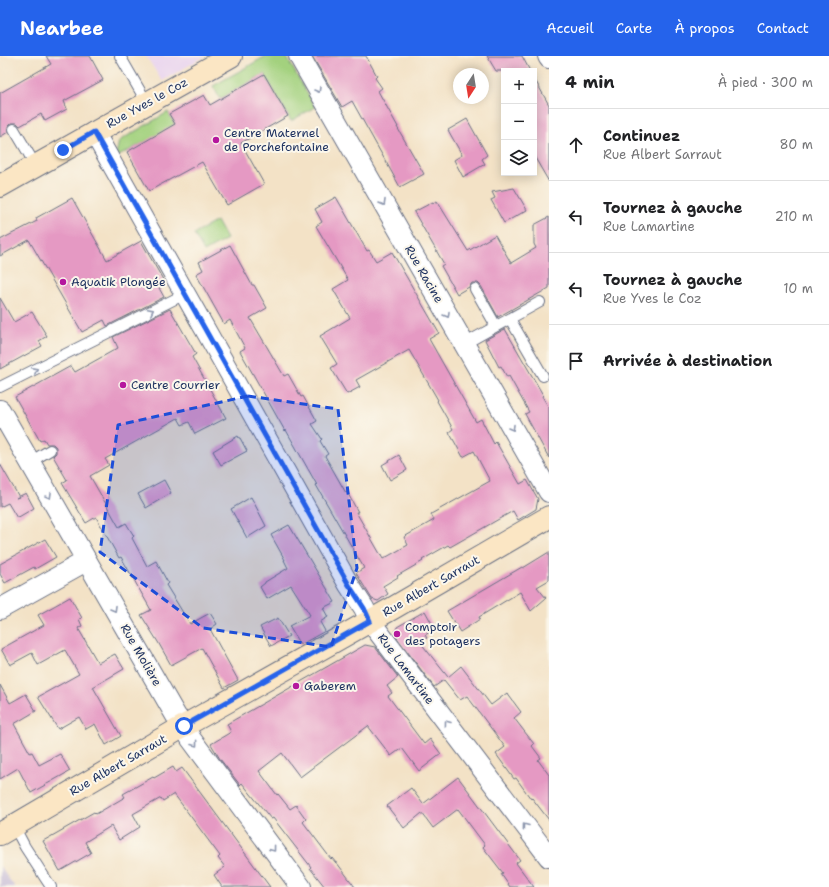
<!DOCTYPE html>
<html lang="fr">
<meta charset="utf-8">
<style>
body{margin:0;font-family:"Shantell Sans",sans-serif;background:#f2f2f2;color:#202124}
.controls{position:absolute;right:12px;top:12px;display:grid;overflow:hidden;border-radius:0px;box-shadow:0 2px 10px #0003}
.controls button{width:36px;height:36px;display:grid;place-items:center;padding:0;border:0;border-bottom:1px solid #e0e0e0;background:#fff;color:#202124;font:20px sans-serif}
.compass{position:absolute;left:453px;top:12px;width:36px;height:36px;border-radius:50%;background:#fff;box-shadow:0 2px 10px #0003;rotate:192deg}
.stop{position:absolute;width:12px;height:12px;margin:-9px;border:3px solid #2563eb;border-radius:50%;background:#fff}
.stop.end{background:#2563eb;border-color:#fff;box-shadow:0 1px 4px #0008}
.list{margin:0;padding:0;list-style:none}
h2{display:flex;justify-content:space-between;align-items:center;height:52px;margin:0;padding:0 16px;font-size:17px}
h2 small{font-size:13px;font-weight:400;color:#757577}
.list li{display:grid;grid-template-columns:26px 1fr auto;gap:12px;align-items:center;box-sizing:border-box;height:72px;padding:0 16px;border-top:1px solid #e0e0e0}
.list b{display:block;font-size:15px;white-space:nowrap}
.list p{margin:0;font-size:13px;white-space:nowrap;color:#757577}
.list em{font-size:13px;font-style:normal;color:#757577}
.icon{flex:none;width:22px;height:22px;fill:none;stroke:currentColor;stroke-width:2;stroke-linecap:round;stroke-linejoin:round}
.map{position:relative;flex:none;width:549px;height:831px;overflow:hidden}
header{display:flex;align-items:center;gap:24px;box-sizing:border-box;height:56px;padding:0 20px;background:#2563eb;color:#fff}
header strong{font-size:19px}
nav{display:flex;gap:22px;margin-inline-start:auto;font-size:14px}
main{display:flex}
aside{flex:1;background:#fff}
.map>svg:first-child{display:block}
.built{fill:#e8d2ef}
.industrial{fill:#c9bfd8}
.green{fill:#a3d17e;stroke:#5f806e}
.building{fill:#e599c3}
.lines{fill:none;stroke-linecap:round;stroke-linejoin:round}
.lane-casing{stroke:#676e82;stroke-width:12}
.street-casing{stroke:#676e82;stroke-width:22}
.secondary-casing{stroke:#676e82;stroke-width:24}
.lane{stroke:#fff;stroke-width:10}
.street{stroke:#fff;stroke-width:20}
.secondary{stroke:#fbe6c4;stroke-width:22}
.oneway{stroke:#8d97ae}
.route{stroke:#2563eb;stroke-width:5}
.marked{fill:#1d4ed8;fill-opacity:0.2;stroke:#1d4ed8;stroke-width:3;stroke-dasharray:8 5;stroke-linejoin:round}
.poi-dot{fill:#b5179e;stroke:#fbf7ec;stroke-width:1.5}
.labels{text-anchor:middle;stroke-width:4;stroke-linejoin:round;paint-order:stroke}
.street-label{font-size:12px;fill:#1b2f5e;stroke:#fbf7ec}
.poi-label{font-size:12px;fill:#1b2f5e;stroke:#fbf7ec;text-anchor:start}
</style>
<header>
<strong>Nearbee</strong>
<nav><a>Accueil</a><a>Carte</a><a>À propos</a><a>Contact</a></nav>
</header>
<main>
<div class="map">
<svg width="549" height="831" viewBox="0 0 549 831">
<rect width="100%" height="100%" fill="#fbf7ec"/>
<filter id="ink" filterUnits="userSpaceOnUse"><feTurbulence type="fractalNoise" baseFrequency=".025" numOctaves="2"/><feDisplacementMap in="SourceGraphic" scale="8" xChannelSelector="R" yChannelSelector="G"/><feConvolveMatrix kernelMatrix="1 2 1 2 8 2 1 2 1" color-interpolation-filters="sRGB"/></filter>
<filter id="wash" filterUnits="userSpaceOnUse"><feTurbulence type="fractalNoise" baseFrequency=".012" numOctaves="4" result="noise"/><feDisplacementMap in="SourceGraphic" scale="16" xChannelSelector="R" yChannelSelector="G"/><feGaussianBlur stdDeviation="0.9" result="paint"/><feColorMatrix in="noise" values="0 0 0 0 0 0 0 0 0 0 0 0 0 0 0 0 0 1.4 0 .05"/><feComposite in="paint" operator="in"/></filter>
<g filter="url(#wash)">
<rect width="100%" height="100%" fill="#f3e2c6"/>
<path class="built" d="M146,0H205L162,25Z"/>
<path class="industrial" d="M0,810L8,822L15,831H0Z"/>
<g class="green">
<path d="M266,0H286L315,51L291,65L264,18L220,43L213,30Z"/>
<path d="M168,56L186,87L145,86L117,101L116,98L119,85Z"/>
<path d="M217,165L227,183L204,196L194,178Z"/>
</g>
<g id="blocks">
<g class="building">
<path d="M46,0H90L103,24L64,45L67,53L45,65L41,58L20,70L17,67H11L8,70V76L0,81V37L51,8Z"/>
<path d="M312,0H366L377,20L375,22L382,32L378,35L398,71H397L424,118L400,131L352,45L342,51Z"/>
<path d="M487,0H522L530,15H496Z"/>
<path d="M264,18L288,60L241,87L264,128L227,149L202,106L149,135L127,96L175,68L169,58L204,39L210,49Z"/>
<path d="M534,22L549,49V126L534,100Z"/>
<path d="M467,63L487,99L482,103L485,108L463,121L454,104L462,99L448,74Z"/>
<path d="M514,132L527,154L504,167L491,144L495,142L492,136Z"/>
<path d="M336,141L367,195L369,194L376,205L392,196L439,277L429,283L476,366L481,363L494,388L496,386L520,428L527,424L538,443L536,453L518,464L513,455L450,491L448,489L422,504L423,505L397,520L398,521L383,530L388,538L378,545L372,543L356,517L364,512L316,429H317L286,374L285,375L240,295L245,292L230,264L224,268L196,218L203,214L199,206L230,189L252,229H254L267,252L250,262L284,320L288,318L301,341L303,340L317,365L312,368L322,383L320,385L328,398L325,400L346,437L347,436L358,456H356L383,503L408,489L404,481L434,464L431,458L490,425L474,395L463,401L449,376L453,373L437,345L438,344L409,294L356,324L360,331L347,338L331,312L337,308L320,280L350,262L333,233L348,224L316,170L322,166L315,153Z"/>
<path d="M72,142L107,204L141,185L166,229L159,232L164,241L107,270L104,264L82,276L29,184L0,200V184L37,165L36,162Z"/>
<path d="M437,145L468,195L495,179L511,207L536,192L534,188V169L549,161V232L498,261L481,230L478,227H472L469,231L457,238L441,210L444,208L414,156L433,146V147Z"/>
<path d="M0,242L14,266L32,256L47,280L39,285L42,290L0,313Z"/>
<path d="M170,253L196,298L192,301L226,362L195,378L189,366L182,369L178,362L105,403L109,409L90,420L119,471L126,467L134,480L132,482L147,510L156,505L168,527L166,529L190,568L210,557L217,568L210,573L238,624L224,632L202,592L171,609L158,586L141,559L151,554L121,501L119,502L96,461L86,467L62,427L67,424L53,400L56,397V391L53,388H47L44,383L40,385L15,341L71,310L75,316L118,292L113,281Z"/>
<path d="M505,273L543,339L542,340L549,352V402L525,358L529,356L509,320L507,321L501,310L499,311L485,284Z"/>
<path d="M238,380L239,382H240L247,395L221,409L213,395Z"/>
<path d="M399,399L407,414L390,424L382,409Z"/>
<path d="M0,408L19,441L16,442L26,437L34,452L17,462L8,447L0,451Z"/>
<path d="M164,424L171,437L146,452L138,438Z"/>
<path d="M251,441L266,470L247,482L231,453Z"/>
<path d="M289,469L335,546L323,552L328,561L320,566L325,575L300,589L289,570L310,559L291,529L267,543L260,531L265,527V526L288,512L284,504H285L271,479Z"/>
<path d="M45,483L56,501L35,513L34,511L5,527L0,518V508Z"/>
<path d="M549,496V524L537,531L546,542L531,555L520,536L479,561L480,563L460,576L447,555L522,511L523,512Z"/>
<path d="M70,541L82,562L79,563L82,570L78,572L98,607L115,598L124,613L93,631L121,680L106,689L95,668L86,673L79,661L58,673L38,641L79,618L65,594L38,609L32,597L10,609L1,593L44,569L38,559Z"/>
<path d="M425,555L435,573L425,579L427,582L420,586L448,621L461,610L491,649L507,637L521,656L514,662L534,688L532,690L541,702L538,704L549,719V764L532,742L531,743L516,722L514,723L496,698L505,691L467,640L460,644L444,624L434,631L395,579L397,571Z"/>
<path d="M278,562L289,580L271,590L260,571Z"/>
<path d="M365,589L375,591L398,621L387,630L392,637L388,640L424,688L430,683L441,698L419,715L402,692L391,700L368,670L300,721L282,697L259,715L277,739L278,738L290,753L296,749L306,763L303,766L331,803L332,802L336,807H337L355,831H325L310,812L311,811L273,762L271,763L242,727L240,729L220,703L211,688L231,676L227,668Z"/>
<path d="M0,629L10,647L26,638L36,655L14,668L30,697L32,696L39,709L60,698L70,715L31,737L18,712L0,723Z"/>
<path d="M173,711L176,716L182,712L270,831H222L214,819L225,811L218,802L220,800L174,738L163,745L161,742L133,758L140,771L119,784L111,770L85,786L91,797L60,815L43,785L94,756L96,758L125,741L123,738L153,721L154,722Z"/>
<path d="M458,721L520,804L516,807L534,831H510L501,818L503,817L483,791L485,789L458,753L433,772L422,757L404,772L387,750L411,732L423,748Z"/>
</g>
</g>
</g>
<g filter="url(#ink)">
<use href="#blocks" fill-opacity="0" stroke="#676e82" stroke-width="1"/>
<g class="lines">
<defs>
<g id="lane">
<path d="M120,0L147,47"/>
<path d="M14,73L36,110"/>
<path d="M475,233L496,270"/>
<path d="M510,263L543,320"/>
<path d="M464,288L540,246"/>
<path d="M0,331L185,238"/>
<path d="M30,406L50,394"/>
<path d="M14,770L25,791L51,831"/>
</g>
<g id="street">
<path d="M299,0L549,436"/>
<path d="M548,0L549,2"/>
<path d="M94,76L349,529L364,552L370,565L549,801"/>
<path d="M0,354L176,660L184,670L191,683L301,831"/>
<path d="M0,553L86,505"/>
</g>
<g id="secondary">
<path d="M0,130L231,0"/>
<path d="M0,778L184,670L393,552L549,461"/>
</g>
</defs>
<use href="#lane" class="lane-casing"/>
<use href="#street" class="street-casing"/>
<use href="#secondary" class="secondary-casing"/>
<use href="#lane" class="lane"/>
<use href="#street" class="street"/>
<use href="#secondary" class="secondary"/>
</g>
<defs><path id="oneway-chevron" d="M-2-3.5L2.5 0L-2 3.5" fill="none" stroke-width="1.6" stroke-linecap="round" stroke-linejoin="round"/></defs>
<g class="oneway">
<use href="#oneway-chevron" transform="translate(318 34) rotate(60)"/>
<use href="#oneway-chevron" transform="translate(383 147) rotate(60)"/>
<use href="#oneway-chevron" transform="translate(151 255) rotate(-27)"/>
<use href="#oneway-chevron" transform="translate(447 259) rotate(60)"/>
<use href="#oneway-chevron" transform="translate(35 314) rotate(-27)"/>
<use href="#oneway-chevron" transform="translate(512 372) rotate(60)"/>
<use href="#oneway-chevron" transform="translate(49 440) rotate(60)"/>
<use href="#oneway-chevron" transform="translate(114 553) rotate(60)"/>
<use href="#oneway-chevron" transform="translate(447 667) rotate(-127)"/>
<use href="#oneway-chevron" transform="translate(195 688) rotate(53)"/>
<use href="#oneway-chevron" transform="translate(525 770) rotate(-127)"/>
<use href="#oneway-chevron" transform="translate(273 793) rotate(53)"/>
</g>
</g>
<g class="lines" filter="url(#ink)">
<path class="route" d="M63,94L94,76L349,529L364,552L370,565L184,670"/>
</g>
<path class="marked" d="M248,340L338,353L357,512L331,591L203,572L100,496L118,369Z"/>
<g class="poi-dot">
<circle cx="216" cy="84" r="4"/>
<circle cx="63" cy="226" r="4"/>
<circle cx="123" cy="329" r="4"/>
<circle cx="397" cy="578" r="4"/>
<circle cx="296" cy="630" r="4"/>
</g>
<g class="labels">
<g class="street-label">
<text transform="translate(147 47) rotate(-29)" y="4">Rue Yves le Coz</text>
<text transform="translate(424 218) rotate(60)" y="4">Rue Racine</text>
<text transform="translate(431 530) rotate(-30)" y="4">Rue Albert Sarraut</text>
<text transform="translate(141 599) rotate(60)" y="4">Rue Molière</text>
<text transform="translate(406 613) rotate(53)" y="4">Rue Lamartine</text>
<text transform="translate(118 709) rotate(-30)" y="4">Rue Albert Sarraut</text>
</g>
<g class="poi-label">
<text x="224" y="81">Centre Maternel<tspan x="224" dy="14">de Porchefontaine</tspan></text>
<text x="71" y="230">Aquatik Plongée</text>
<text x="131" y="333">Centre Courrier</text>
<text x="405" y="575">Comptoir<tspan x="405" dy="14">des potagers</tspan></text>
<text x="304" y="634">Gaberem</text>
</g>
</g>
</svg>
<div class="controls">
<button>+</button>
<button>−</button>
<button><svg class="icon" aria-label="layers" viewBox="0 0 24 24"><path d="M12 4l9 5-9 5-9-5zM3 14l9 5 9-5"/></svg></button>
</div>
<svg class="compass" viewBox="-18 -18 36 36"><path d="M0-13l5 13h-10z" fill="#e53935"/><path d="M0 13l5-13h-10z" fill="#757577"/></svg>
<div class="stop" style="left:184px;top:670px"></div>
<div class="stop end" style="left:63px;top:94px"></div>
</div>
<aside>
<h2>4 min<small>À pied · 300 m</small></h2>
<ul class="list">
<li><svg class="icon" aria-label="ahead" viewBox="0 0 24 24"><path d="M12 20V5M6 11l6-6 6 6"/></svg><div><b>Continuez</b><p>Rue Albert Sarraut</p></div><em>80 m</em></li>
<li><svg class="icon" aria-label="left" viewBox="0 0 24 24"><path d="M17 20v-9H6M10 6l-5 5 5 5"/></svg><div><b>Tournez à gauche</b><p>Rue Lamartine</p></div><em>210 m</em></li>
<li><svg class="icon" aria-label="left" viewBox="0 0 24 24"><path d="M17 20v-9H6M10 6l-5 5 5 5"/></svg><div><b>Tournez à gauche</b><p>Rue Yves le Coz</p></div><em>10 m</em></li>
<li><svg class="icon" aria-label="arrive" viewBox="0 0 24 24"><path d="M6 21V4h12l-3 4 3 4H6"/></svg><div><b>Arrivée à destination</b></div></li>
</ul>
</aside>
</main>
